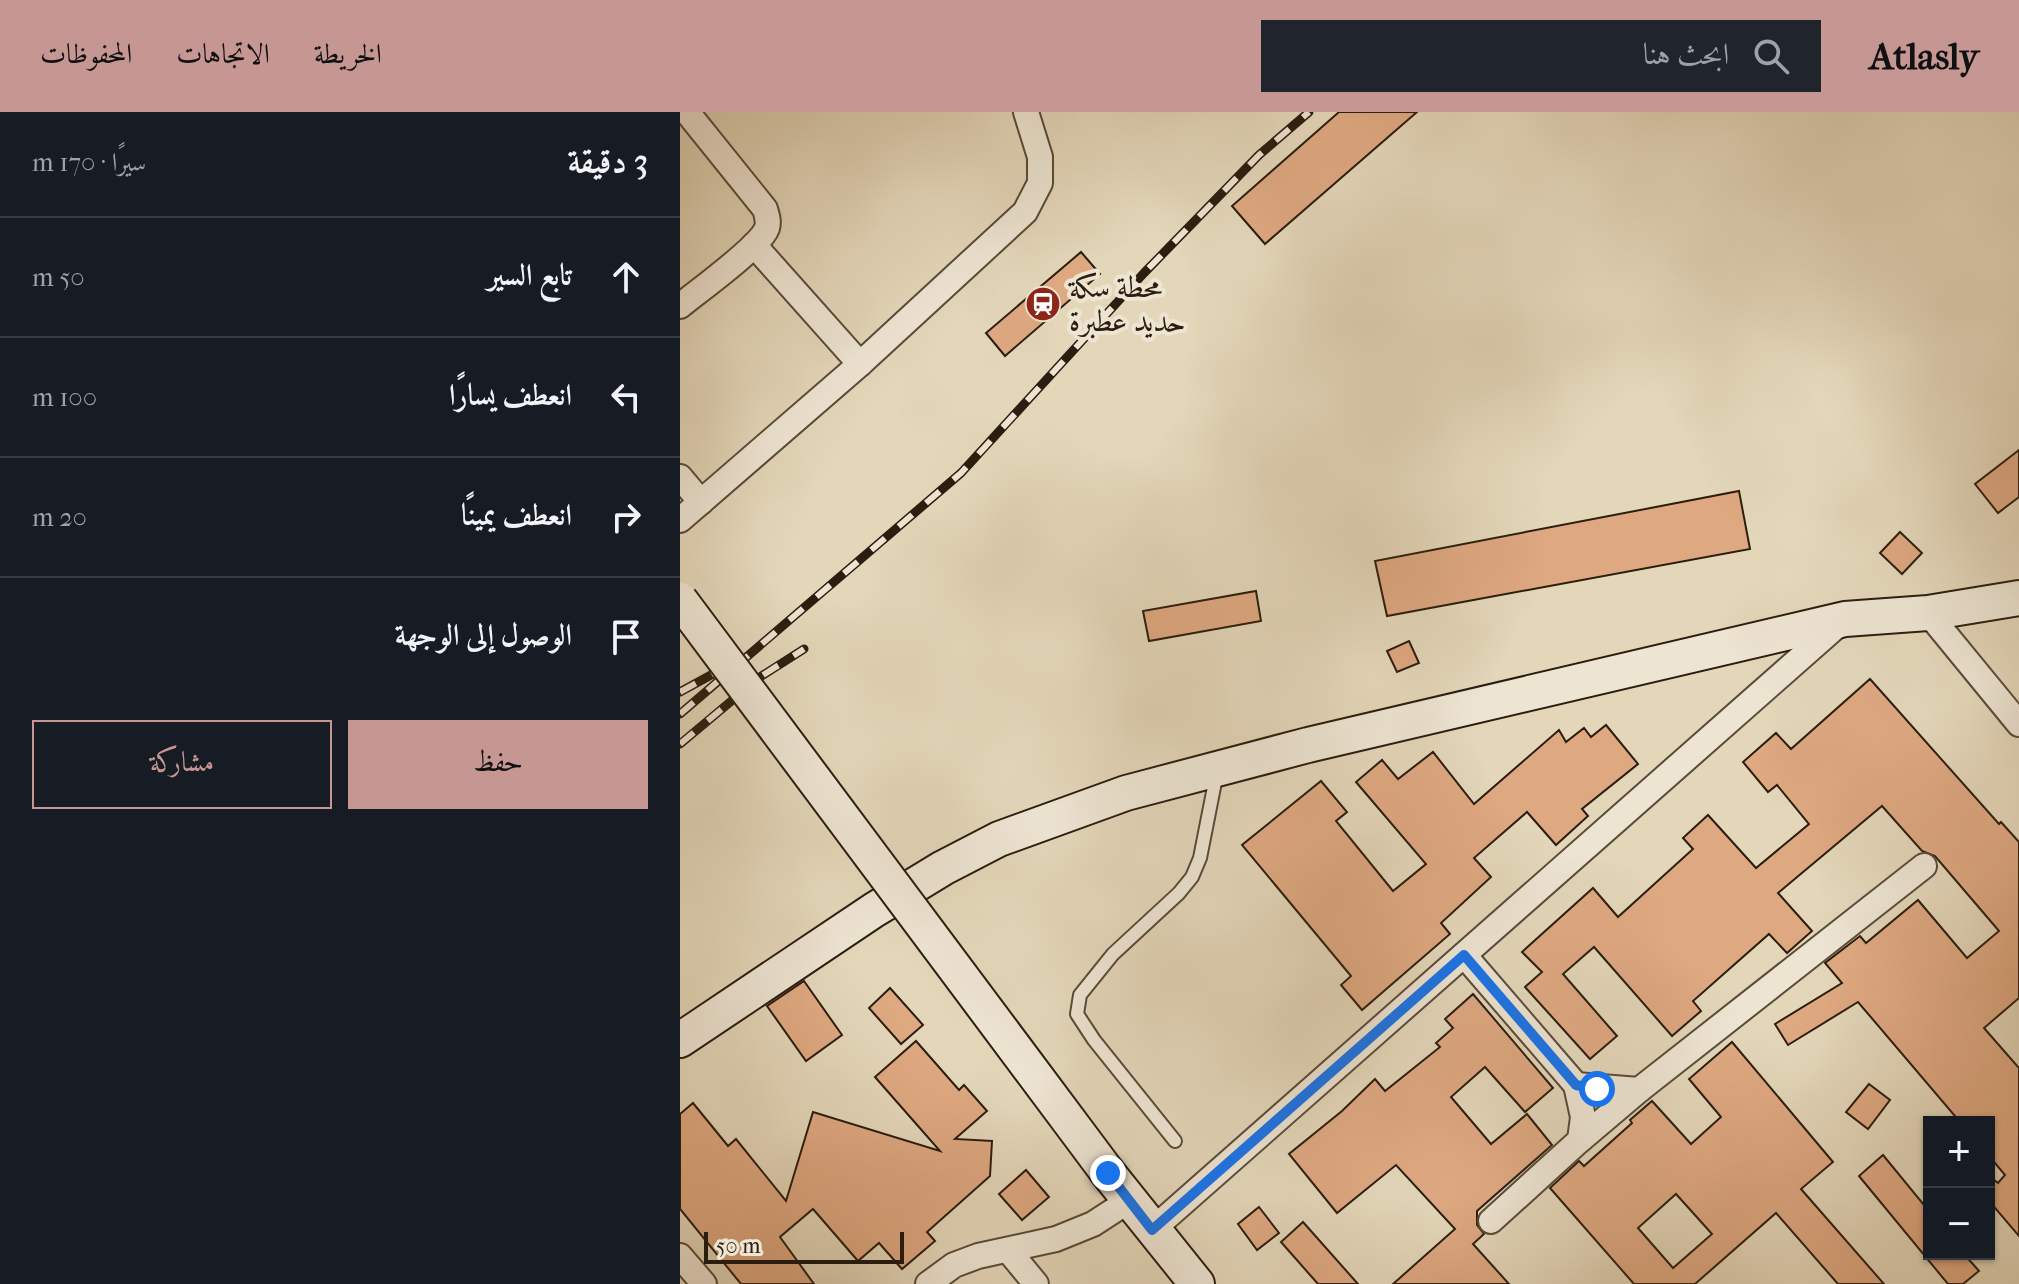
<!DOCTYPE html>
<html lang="ar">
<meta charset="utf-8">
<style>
body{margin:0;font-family:"IM FELL French Canon",Amiri,serif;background:#20242c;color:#f1f3f6;direction:rtl}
.controls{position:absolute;right:24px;bottom:24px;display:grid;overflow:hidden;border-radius:0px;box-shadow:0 2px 6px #0004}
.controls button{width:72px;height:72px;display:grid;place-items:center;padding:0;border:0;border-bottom:2px solid #363941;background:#171b24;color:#f1f3f6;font:40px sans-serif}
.scale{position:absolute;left:24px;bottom:20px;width:200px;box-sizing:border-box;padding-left:8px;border:4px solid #2b1d0f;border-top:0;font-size:22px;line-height:28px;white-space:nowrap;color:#2b1d0f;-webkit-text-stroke:6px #ede4d2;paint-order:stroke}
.stop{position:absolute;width:24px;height:24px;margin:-18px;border:6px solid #1a73e8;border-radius:50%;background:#fff}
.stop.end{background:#1a73e8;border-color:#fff;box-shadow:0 2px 8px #0008}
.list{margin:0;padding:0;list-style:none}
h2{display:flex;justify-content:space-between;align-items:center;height:104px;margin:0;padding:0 32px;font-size:34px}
h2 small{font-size:26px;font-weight:400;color:#9ea1a6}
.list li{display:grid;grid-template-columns:52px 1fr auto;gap:24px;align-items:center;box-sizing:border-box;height:120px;padding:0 32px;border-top:2px solid #363941}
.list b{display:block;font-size:30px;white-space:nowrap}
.list em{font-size:26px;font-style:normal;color:#9ea1a6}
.actions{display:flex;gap:16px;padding:24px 32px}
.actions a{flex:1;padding:18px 0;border:2px solid #c59692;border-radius:0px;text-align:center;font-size:28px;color:#c59692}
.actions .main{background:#c59692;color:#111}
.icon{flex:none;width:44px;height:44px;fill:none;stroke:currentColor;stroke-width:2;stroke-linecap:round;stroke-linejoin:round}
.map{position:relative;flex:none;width:1339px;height:1172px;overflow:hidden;direction:ltr}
header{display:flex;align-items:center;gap:48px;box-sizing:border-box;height:112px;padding:0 40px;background:#c59692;color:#111}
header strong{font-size:38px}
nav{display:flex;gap:44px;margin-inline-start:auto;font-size:28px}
.search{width:560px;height:72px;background:#20242c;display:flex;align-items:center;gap:20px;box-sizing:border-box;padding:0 28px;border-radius:0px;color:#9ea1a6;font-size:30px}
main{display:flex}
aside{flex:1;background:#171b24}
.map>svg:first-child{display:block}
.building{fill:#dea881;stroke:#2b1d0f;stroke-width:2;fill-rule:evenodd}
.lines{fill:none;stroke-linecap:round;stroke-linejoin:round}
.lane-casing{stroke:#594b3a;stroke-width:16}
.street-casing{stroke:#594b3a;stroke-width:28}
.secondary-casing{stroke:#2b1d0f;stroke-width:38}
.lane{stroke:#ede4d2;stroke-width:12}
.street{stroke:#ede4d2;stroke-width:24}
.secondary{stroke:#ede4d2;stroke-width:34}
.rail-casing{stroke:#2b1d0f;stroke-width:9}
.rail{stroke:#ede4d2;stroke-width:6;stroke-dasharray:18;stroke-linecap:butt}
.secondary-bridge-casing{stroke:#2b1d0f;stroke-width:38;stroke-linecap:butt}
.secondary-bridge{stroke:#ede4d2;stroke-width:34}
.route{stroke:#1a73e8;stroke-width:10}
.labels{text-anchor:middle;stroke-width:8;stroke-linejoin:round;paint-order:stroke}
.poi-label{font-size:30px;fill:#2b1d0f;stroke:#ede4d2;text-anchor:start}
</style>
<header>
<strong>Atlasly</strong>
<div class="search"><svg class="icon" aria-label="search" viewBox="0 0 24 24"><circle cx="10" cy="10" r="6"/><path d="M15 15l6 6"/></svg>ابحث هنا</div>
<nav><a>الخريطة</a><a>الاتجاهات</a><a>المحفوظات</a></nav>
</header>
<main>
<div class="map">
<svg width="1339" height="1172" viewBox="0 0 1339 1172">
<rect width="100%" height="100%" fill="#e3d6b9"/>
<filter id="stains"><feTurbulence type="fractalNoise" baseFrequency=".0025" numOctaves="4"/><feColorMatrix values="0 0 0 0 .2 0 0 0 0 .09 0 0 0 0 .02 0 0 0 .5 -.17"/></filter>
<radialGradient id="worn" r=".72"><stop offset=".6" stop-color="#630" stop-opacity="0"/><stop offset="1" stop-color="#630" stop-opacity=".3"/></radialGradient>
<g class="building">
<path d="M659,0H737L585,132L552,94Z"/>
<path d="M401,140L420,162L325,244L306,221Z"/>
<path d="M1339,338V385L1318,401L1295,372Z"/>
<path d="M1059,379L1070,437L707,504L695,449Z"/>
<path d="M1220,420L1242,441L1222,462L1200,441Z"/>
<path d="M576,479L581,509L469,529L463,499Z"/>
<path d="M729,529L739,551L717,560L707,539Z"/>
<path d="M1190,567L1319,712L1321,710L1339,730V886L1304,916L1339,956V1124L1309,1089V1064L1318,1071L1325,1063L1309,1044V1010H1280L1178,890L1108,933L1095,912L1162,871L1145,851L1180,824L1186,831L1238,788L1287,846L1319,819L1255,744L1242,739L1202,694L1098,781L1132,819L1107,841L1089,822L1013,889L1021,899L992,924L914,835L883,862L937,924L910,947L845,875L862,860L842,840L913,776L938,805L1013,737L1003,726L1028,703L1076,756L1129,712L1097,673L1088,680L1063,650L1096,621L1111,637Z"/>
<path d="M926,613L958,652L902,697L908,704L876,733L847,700L794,746L811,765L761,811L770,822L682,898L661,873L671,864L562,733L641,669L667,700L656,709L713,779L746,752L676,670L702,648L718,667L753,640L794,692L879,618L886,630L904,616L911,625Z"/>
<path d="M124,869L162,923L126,949L87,894Z"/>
<path d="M210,876L243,913L221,932L189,896Z"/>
<path d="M793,882L873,976L845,1000L805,955L771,985L811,1032L847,1002L872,1033L797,1099V1113L804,1122L793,1132L829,1172H713L775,1117L716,1053L657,1101L609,1042L662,999L695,967L705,979L760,935L756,931L773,916L765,907Z"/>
<path d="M236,929L279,978L284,973L307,999L275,1027L312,1029L310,1064L247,1120L255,1129L222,1157L199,1131L178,1149L133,1097L100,1125L134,1172H61L0,1097V1002L13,991L48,1034L56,1027L106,1089L133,1000L260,1039L195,965Z"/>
<path d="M1052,930L1153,1050L1121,1077L1204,1172H1158L1096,1101L1015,1172H954L870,1076L899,1049L904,1054L952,1011L950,1008L972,989L1011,1032L1041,1005L1009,967ZM996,1082L1032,1122L993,1156L958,1116Z"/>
<path d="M1189,972L1210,988L1188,1017L1166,1000Z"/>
<path d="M1203,1043L1249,1099V1142H1284L1299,1159L1283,1172H1268L1179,1064Z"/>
<path d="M346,1058L369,1085L342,1108L319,1082Z"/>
<path d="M579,1095L599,1121L577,1138L558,1112Z"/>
<path d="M623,1110L678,1172H638L601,1130Z"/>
</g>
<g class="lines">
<defs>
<path id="lane" d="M495,1029L414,928L397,902L400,883L433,842L499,781L512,765L520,746L537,660"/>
<g id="street">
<path d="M74,133L180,252"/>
<path d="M0,194C18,179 80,135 87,116C89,109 87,104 85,97L7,0"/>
<path d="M0,365L21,390"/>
<path d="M0,408L180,252L345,100L360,71V45L346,0"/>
<path d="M1248,501L1339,612"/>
<path d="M784,843L896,973L959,978L1244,754"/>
<path d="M900,1028L959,978"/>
<path d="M811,1109L900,1028L903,1005L896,973"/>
<path d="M472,1118L1160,511"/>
<path d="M328,1138L356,1172"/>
<path d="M0,1144L24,1172"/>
<path d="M248,1172L274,1153L298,1144L376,1127L413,1112L450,1088"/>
</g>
<g id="secondary">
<path d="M0,928L194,798L263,756L319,727L446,681L628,633L1165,507L1248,501L1339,486"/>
<path d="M428,1061L517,1172"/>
</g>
</defs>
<use href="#lane" class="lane-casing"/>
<use href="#street" class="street-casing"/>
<use href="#secondary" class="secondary-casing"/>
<use href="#lane" class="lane"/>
<use href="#street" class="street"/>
<use href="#secondary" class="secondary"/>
<defs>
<g id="rail">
<path d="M0,580L42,557"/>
<path d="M0,602L281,361L464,161L579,43L629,0"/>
<path d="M0,632L80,565L124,537"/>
</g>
</defs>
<use href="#rail" class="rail-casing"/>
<use href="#rail" class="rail"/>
<defs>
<path id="secondary-bridge" d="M0,488L428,1061"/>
</defs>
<use href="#secondary-bridge" class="secondary-bridge-casing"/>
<use href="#secondary-bridge" class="secondary-bridge"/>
</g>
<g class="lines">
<path class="route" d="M428,1061L472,1118L784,843L896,973L917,977"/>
</g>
<defs>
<symbol id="station-disc" viewBox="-11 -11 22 22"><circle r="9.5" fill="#8f2418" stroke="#ede4d2"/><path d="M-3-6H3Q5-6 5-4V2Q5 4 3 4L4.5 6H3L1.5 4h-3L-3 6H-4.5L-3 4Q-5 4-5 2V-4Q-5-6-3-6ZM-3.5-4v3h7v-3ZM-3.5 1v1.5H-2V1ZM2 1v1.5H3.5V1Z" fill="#fff"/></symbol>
</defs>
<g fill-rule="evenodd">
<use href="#station-disc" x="343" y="172" width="40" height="40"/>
</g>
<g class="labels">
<g class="poi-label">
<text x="389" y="185">محطة سكة<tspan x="389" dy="34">حديد عطبرة</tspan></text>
</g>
</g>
<rect width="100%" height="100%" filter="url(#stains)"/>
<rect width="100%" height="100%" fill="url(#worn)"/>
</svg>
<div class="controls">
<button>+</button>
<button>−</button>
</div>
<div class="scale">50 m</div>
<div class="stop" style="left:917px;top:977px"></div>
<div class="stop end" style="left:428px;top:1061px"></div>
</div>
<aside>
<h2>3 دقيقة<small>سيرًا · 170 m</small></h2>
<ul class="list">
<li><svg class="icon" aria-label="ahead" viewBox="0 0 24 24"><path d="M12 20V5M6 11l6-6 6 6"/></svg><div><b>تابع السير</b></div><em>50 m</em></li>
<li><svg class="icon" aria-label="left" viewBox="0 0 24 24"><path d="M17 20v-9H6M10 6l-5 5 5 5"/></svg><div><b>انعطف يسارًا</b></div><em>100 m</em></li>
<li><svg class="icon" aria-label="right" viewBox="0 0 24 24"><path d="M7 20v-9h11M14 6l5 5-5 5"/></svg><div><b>انعطف يمينًا</b></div><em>20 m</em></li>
<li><svg class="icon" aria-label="arrive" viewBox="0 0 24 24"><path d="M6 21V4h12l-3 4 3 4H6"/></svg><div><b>الوصول إلى الوجهة</b></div></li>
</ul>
<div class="actions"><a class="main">حفظ</a><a>مشاركة</a></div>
</aside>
</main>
